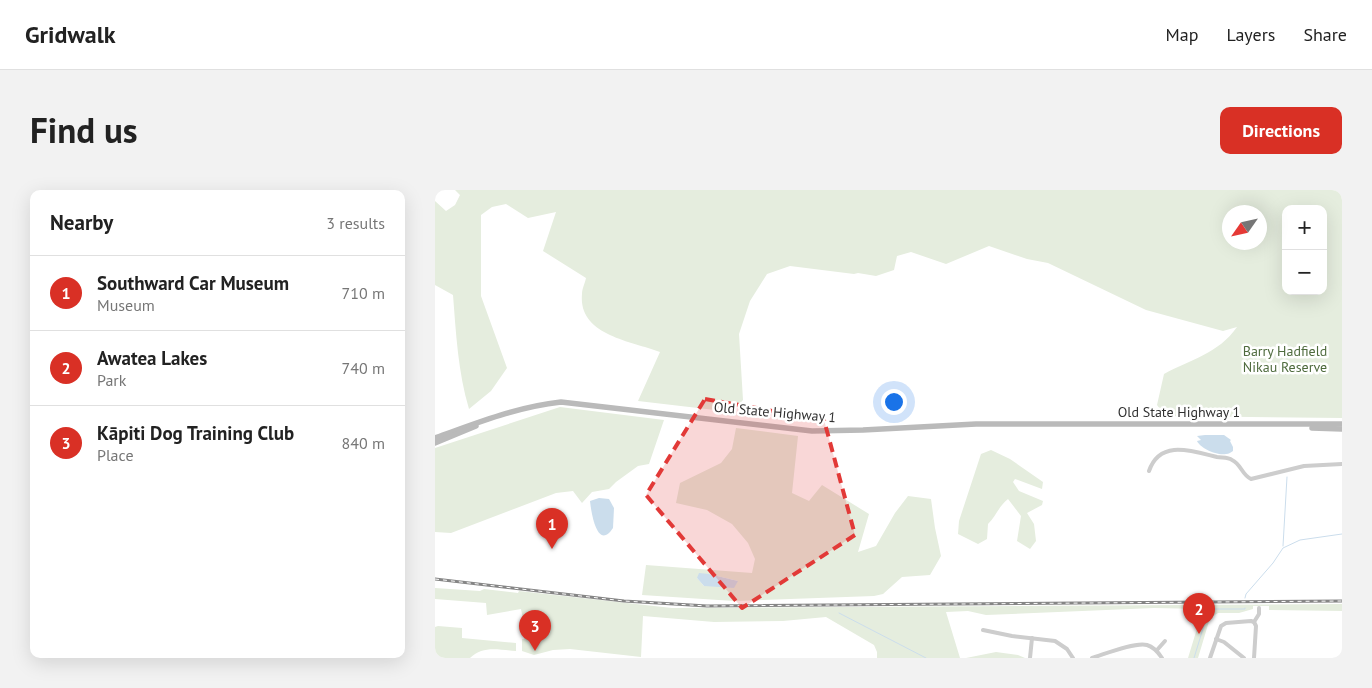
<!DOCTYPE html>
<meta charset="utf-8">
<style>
body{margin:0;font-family:"PT Sans",sans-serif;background:#f2f2f2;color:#222}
.controls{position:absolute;right:15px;top:15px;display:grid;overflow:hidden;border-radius:10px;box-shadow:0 5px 20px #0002}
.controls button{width:45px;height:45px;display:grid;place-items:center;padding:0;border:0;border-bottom:1px solid #e0e0e0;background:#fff;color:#222;font:25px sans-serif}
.compass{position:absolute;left:787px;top:15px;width:45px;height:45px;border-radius:50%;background:#fff;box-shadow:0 5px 20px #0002;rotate:236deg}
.you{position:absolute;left:458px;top:211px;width:18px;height:18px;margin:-12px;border:4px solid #fff;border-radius:50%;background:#1a73e8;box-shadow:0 0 0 8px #1a73e833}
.badge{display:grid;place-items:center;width:32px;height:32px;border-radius:50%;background:#d93025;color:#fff;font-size:16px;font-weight:700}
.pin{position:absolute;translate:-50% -41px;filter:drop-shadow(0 1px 2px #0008)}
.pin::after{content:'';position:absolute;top:26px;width:18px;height:15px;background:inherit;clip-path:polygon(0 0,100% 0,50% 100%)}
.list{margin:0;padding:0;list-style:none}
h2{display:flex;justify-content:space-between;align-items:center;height:65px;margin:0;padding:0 20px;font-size:21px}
h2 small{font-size:16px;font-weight:400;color:#767676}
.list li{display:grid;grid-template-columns:32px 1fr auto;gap:15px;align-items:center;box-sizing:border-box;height:75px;padding:0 20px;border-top:1px solid #e0e0e0}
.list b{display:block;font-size:19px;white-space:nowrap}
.list p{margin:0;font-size:16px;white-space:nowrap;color:#767676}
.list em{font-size:16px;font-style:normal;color:#767676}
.map{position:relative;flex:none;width:907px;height:468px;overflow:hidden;border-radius:10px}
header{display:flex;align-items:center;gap:30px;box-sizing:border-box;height:70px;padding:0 25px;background:#fff;border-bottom:1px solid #e0e0e0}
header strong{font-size:24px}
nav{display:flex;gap:28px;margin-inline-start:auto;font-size:18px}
.intro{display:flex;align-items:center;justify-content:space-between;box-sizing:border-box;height:120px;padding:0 30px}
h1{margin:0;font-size:35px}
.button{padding:12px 22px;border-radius:10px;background:#d93025;color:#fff;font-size:18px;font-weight:700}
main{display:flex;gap:30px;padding:0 30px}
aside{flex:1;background:#fff;border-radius:10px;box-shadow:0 5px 20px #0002}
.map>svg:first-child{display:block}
.green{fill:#e5edde;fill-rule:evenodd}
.water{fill:#cbddec}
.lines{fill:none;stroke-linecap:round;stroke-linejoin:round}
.stream{stroke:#cbddec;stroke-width:1}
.minor{stroke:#cdcdcd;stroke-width:4}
.secondary{stroke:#bababa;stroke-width:5.5}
.rail-casing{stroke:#858585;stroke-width:3}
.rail{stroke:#fff;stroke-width:1;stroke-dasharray:4;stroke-linecap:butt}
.marked{fill:#e23937;fill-opacity:0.2;stroke:#e23937;stroke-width:4;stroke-dasharray:10 6;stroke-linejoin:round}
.labels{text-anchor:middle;stroke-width:5;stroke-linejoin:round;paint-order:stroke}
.park-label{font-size:14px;fill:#4f6b3e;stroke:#fff}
.street-label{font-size:14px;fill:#303030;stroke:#fff}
</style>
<header>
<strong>Gridwalk</strong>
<nav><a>Map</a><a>Layers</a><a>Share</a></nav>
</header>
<div class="intro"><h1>Find us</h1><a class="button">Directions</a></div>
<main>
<aside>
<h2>Nearby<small>3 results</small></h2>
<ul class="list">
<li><span class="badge">1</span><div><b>Southward Car Museum</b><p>Museum</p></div><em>710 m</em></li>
<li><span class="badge">2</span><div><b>Awatea Lakes</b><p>Park</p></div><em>740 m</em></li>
<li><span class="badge">3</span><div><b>Kāpiti Dog Training Club</b><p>Place</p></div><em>840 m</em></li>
</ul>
</aside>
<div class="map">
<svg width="907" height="468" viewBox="0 0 907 468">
<rect width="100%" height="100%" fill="#fff"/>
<g class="green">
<path d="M20,0H907V228L730,226L722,215L729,184C756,169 783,164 802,137L788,141L711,120L613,73L592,69L554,56L511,74L476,62L462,66L459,80L441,86L423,83L419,84L355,76L332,84L315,111L304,144L308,210L297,222L203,211L225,162C195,151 143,145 147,104C147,99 150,93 151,88L108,61L121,22L93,28L71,14L57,17L46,25V106L72,178L56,201L34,219C23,182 21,143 18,105L0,95V11L11,21L20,15L25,5ZM851,19H888V101H851ZM794,22H824V52H794Z"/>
<path d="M125,217L229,230L214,274L203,276L181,292L174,299L157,302L147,313L138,301L121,303L16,343L0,342V258Z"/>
<path d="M301,238L363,246L357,303L374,311L387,295L434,324L423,362L441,356L460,323L473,306L496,309L500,338L506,366L495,385L467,387L448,404L439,406L299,411L207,405L211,375L317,383L320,369L313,353L297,334L272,320L241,313L245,293L286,273L297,259ZM274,384L303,391L281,396H269L262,388Z"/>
<path d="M556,260L575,269L608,292L607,299L580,289L578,292L584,301L608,311L607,315L592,323L599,334L601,351L595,359L582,351L586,326L573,309C564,316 561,326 553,334L552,349L543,354L523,344L524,331L546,264Z"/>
<path d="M0,398L45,401L49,399L83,403L84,401L237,418L907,414V421L834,420V416H818V419L804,423H783L775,428L763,468H753L768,419L719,418L551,425L533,421L511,422L525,468H442V462L439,455L391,427L348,431L279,432L208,426L206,467L135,459L118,460L99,465L87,461V449H89L90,440L86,419L52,425L51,413L0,409Z"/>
<path d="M3,436L27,438V448L81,453V461C64,460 48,455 35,468H0V437Z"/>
<path d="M561,462L583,465L590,468H531Z"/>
</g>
<g class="water">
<path d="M770,245H789L796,250L795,251L798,257V261C796,262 794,264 791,264C782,266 765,258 762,251L766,250L762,246Z"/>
<path d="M164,308L174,309L179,318L178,338C162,362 156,321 155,311Z"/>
<path d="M264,383L274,384L303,391L299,398L269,396L262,388Z"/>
</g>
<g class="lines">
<g class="stream">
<path d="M848,356L852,287"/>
<path d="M810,408L811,404L838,373L848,358L865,350L907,344"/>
<path d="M404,423L491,468"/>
<path d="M759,468L774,419H810V418"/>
</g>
<g class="minor">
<path d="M714,281C725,249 757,261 782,267C787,268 793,267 797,270C806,274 807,285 816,289L869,276L907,274"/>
<path d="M819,432L824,424V418"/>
<path d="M548,440L577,446L620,451L632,459L638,468"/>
<path d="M781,449L789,452L809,468"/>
<path d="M722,460L730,451"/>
<path d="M595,468L597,448"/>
<path d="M657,468C670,464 699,452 712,455C719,457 723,462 727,468"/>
<path d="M775,468L786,436L791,433L816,431L819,432L821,436L819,468"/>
</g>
<g class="secondary">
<path d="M877,238L907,239"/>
<path d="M0,248C42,233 81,217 126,212L377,241L428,240L541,234H907"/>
<path d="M0,253L41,236"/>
</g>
<defs>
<path id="rail" d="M0,389L189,411L272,416L907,411"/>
</defs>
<use href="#rail" class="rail-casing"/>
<use href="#rail" class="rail"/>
</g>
<path class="marked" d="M270,209L389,230L420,345L307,418L211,305Z"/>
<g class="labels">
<g class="park-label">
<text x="850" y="166">Barry Hadfield<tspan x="850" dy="16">Nikau Reserve</tspan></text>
</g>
<g class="street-label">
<text transform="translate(340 222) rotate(5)" y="5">Old State Highway 1</text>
<text x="744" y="227">Old State Highway 1</text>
</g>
</g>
</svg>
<div class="controls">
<button>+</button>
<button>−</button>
</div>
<svg class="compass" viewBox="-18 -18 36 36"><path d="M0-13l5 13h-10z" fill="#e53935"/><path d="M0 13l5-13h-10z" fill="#767676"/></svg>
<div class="you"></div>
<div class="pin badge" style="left:117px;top:359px">1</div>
<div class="pin badge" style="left:764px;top:444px">2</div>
<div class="pin badge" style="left:100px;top:461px">3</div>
</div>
</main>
